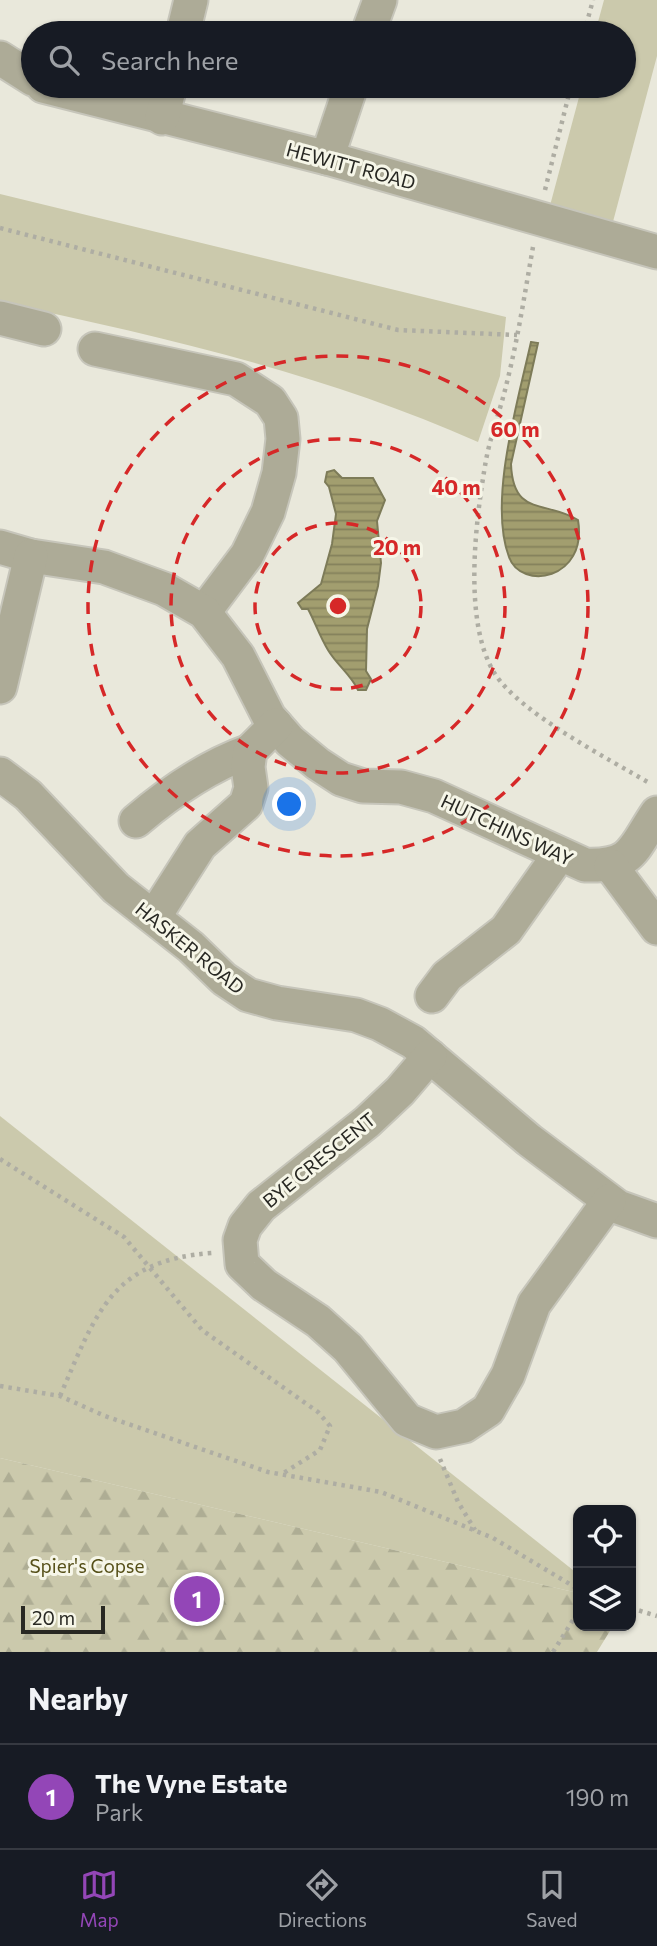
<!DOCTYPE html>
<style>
body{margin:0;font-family:Commissioner,sans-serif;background:#20242c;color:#f1f3f6}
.controls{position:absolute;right:21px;bottom:21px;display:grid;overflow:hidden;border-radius:14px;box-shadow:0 2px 5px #0004}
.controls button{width:63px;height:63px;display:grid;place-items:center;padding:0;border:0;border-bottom:2px solid #363941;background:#171b24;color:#f1f3f6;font:35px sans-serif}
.scale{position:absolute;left:21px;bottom:18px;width:84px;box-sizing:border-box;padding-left:7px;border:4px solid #282823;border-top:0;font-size:19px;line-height:24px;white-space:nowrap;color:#282823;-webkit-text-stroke:5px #f6f6e8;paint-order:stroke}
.you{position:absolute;left:290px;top:805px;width:24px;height:24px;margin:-18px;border:5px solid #fff;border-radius:50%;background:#1a73e8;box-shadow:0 0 0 10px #1a73e833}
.badge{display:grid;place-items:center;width:46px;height:46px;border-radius:50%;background:#9346b7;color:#fff;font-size:23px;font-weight:700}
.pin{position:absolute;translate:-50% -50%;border:4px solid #fff;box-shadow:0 2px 7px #0006}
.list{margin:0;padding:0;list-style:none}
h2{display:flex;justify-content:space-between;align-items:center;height:91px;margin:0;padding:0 28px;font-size:30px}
h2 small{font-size:23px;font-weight:400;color:#9ea1a6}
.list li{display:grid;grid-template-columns:46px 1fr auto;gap:21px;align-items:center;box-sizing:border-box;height:105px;padding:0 28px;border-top:2px solid #363941}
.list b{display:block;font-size:26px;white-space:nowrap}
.list p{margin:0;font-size:23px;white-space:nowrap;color:#9ea1a6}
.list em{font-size:23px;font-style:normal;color:#9ea1a6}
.icon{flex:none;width:38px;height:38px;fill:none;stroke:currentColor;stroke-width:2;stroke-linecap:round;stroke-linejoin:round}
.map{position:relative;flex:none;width:657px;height:1652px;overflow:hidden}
.search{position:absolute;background:#171b24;box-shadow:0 2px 5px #0004;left:21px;right:21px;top:21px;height:77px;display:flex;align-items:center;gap:18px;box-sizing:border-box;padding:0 24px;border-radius:38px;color:#9ea1a6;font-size:26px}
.sheet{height:196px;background:#171b24}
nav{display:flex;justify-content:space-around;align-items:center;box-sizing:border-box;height:98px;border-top:2px solid #363941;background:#171b24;font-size:19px;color:#9ea1a6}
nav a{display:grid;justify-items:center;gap:4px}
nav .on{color:#9346b7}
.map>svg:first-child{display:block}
.green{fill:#cbc9ac}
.forest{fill:url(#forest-firs)}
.water{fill:url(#water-rules);stroke:#7d7b58;stroke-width:2}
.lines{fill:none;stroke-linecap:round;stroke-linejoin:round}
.minor-casing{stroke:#c6c5ba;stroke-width:37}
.path{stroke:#aeada3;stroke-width:4.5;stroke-dasharray:3.5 5;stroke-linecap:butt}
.minor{stroke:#adab97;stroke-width:33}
.ring{fill:none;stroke:#d62828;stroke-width:3.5;stroke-dasharray:12 9}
.labels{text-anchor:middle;stroke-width:6;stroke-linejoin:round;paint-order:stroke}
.street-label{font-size:19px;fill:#282823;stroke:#f6f6e8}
.park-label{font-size:19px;fill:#565019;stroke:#f6f6e8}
.centre{fill:#d62828;stroke:#f6f6e8;stroke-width:3.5}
.ring-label{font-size:21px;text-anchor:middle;font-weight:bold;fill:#d62828;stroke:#f6f6e8;stroke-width:6;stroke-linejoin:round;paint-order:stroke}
</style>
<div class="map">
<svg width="657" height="1652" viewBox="0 0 657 1652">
<defs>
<pattern id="forest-firs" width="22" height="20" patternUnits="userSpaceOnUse" patternTransform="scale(1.75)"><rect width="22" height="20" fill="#cbc9ac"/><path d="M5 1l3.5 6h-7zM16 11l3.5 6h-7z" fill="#aead94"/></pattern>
<pattern id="water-rules" width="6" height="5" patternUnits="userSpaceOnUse" patternTransform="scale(1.75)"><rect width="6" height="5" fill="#a29e6f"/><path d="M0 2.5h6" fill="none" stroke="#84815b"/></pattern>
</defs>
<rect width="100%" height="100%" fill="#e9e8db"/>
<g class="green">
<path d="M604,0H657V56L606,248L544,228L582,86H624V33H595Z"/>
<path d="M0,194L506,317L500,376L478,442C326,374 163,337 0,302Z"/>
<path d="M0,1116L578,1574V1593L0,1458Z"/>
</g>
<path class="forest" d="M0,1458L578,1593V1626H613L597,1652H0Z"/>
<g class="water">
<path d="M531,342L538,343L511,464C513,517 545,500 578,520C588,580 521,591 509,557C488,501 518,401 531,342Z"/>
<path d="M334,470L342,478H373L385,500L377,521L381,563L378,586L367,629L366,671L371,679L366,690H358C351,675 337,665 328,650C320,637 315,622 308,609H302L298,603L321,584L332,544L336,514L329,487L325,482L327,472Z"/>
</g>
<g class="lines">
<defs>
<g id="minor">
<path d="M183,33L191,0"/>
<path d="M368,33L380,0"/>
<path d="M0,58L33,79"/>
<path d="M43,86L327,158L657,252"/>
<path d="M162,118L170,86"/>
<path d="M327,158L351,86"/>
<path d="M0,318L44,329"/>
<path d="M95,349L236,379L270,401L281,418L283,439L279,473L268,512L247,555L204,612"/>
<path d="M0,547L31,556L104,567L164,589L204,612L238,656L269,717L290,741L318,764L341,779L363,786L401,787L434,796L585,865C634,867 633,848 657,813"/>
<path d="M0,687L31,556"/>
<path d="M0,774L28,795L116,888L191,947L224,979L248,995L277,1003L356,1015L380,1024L413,1042L529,1140L618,1207L657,1221"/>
<path d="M136,821C170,792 208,766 250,751"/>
<path d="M611,866L657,928"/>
<path d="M154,917L200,845L246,804L251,788L248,767L250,751L276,725"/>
<path d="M432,996L447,976L506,930L559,855"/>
<path d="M430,1056L400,1091L367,1122L261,1206L245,1226L240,1240L242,1264L264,1285L318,1321L348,1348L407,1420L436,1432L464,1426L488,1410L508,1375L534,1304L609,1201"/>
</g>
</defs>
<use href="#minor" class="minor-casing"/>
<g class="path">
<path d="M584,33L593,0"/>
<path d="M545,190L571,86"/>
<path d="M0,228L398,330L517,335"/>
<path d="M533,247C525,292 518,338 507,382C501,408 491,434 486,460C476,518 462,622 495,674C521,714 609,759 651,784"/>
<path d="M0,1159L124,1237L202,1330L318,1412L330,1426L320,1450L282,1474"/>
<path d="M0,1386L60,1396L105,1416L268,1472L381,1492L493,1538L578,1589"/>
<path d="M60,1396C96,1314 111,1260 212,1253"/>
<path d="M440,1459L458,1502L475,1530"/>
<path d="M631,1608L657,1616"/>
<path d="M553,1652L578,1612"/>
</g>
<use href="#minor" class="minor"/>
</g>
<g class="ring">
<circle cx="338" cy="606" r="83"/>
<circle cx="338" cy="606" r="167"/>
<circle cx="338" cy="606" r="250"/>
</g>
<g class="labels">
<g class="street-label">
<text transform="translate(351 166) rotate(15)" y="7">HEWITT ROAD</text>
<text transform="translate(507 830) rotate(25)" y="7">HUTCHINS WAY</text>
<text transform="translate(190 948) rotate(39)" y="7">HASKER ROAD</text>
<text transform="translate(319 1160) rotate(-39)" y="7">BYE CRESCENT</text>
</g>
<g class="park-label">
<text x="87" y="1573">Spier's Copse</text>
</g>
</g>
<circle cx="338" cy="606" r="10" class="centre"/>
<g class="ring-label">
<text x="515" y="437">60 m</text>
<text x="456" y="495">40 m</text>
<text x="397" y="555">20 m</text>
</g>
</svg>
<div class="controls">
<button><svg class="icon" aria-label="locate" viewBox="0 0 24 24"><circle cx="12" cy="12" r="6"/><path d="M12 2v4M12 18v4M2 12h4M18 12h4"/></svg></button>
<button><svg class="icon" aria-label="layers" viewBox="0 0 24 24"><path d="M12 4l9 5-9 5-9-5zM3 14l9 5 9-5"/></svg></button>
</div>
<div class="scale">20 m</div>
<div class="you"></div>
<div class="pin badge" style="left:197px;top:1599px">1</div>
<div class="search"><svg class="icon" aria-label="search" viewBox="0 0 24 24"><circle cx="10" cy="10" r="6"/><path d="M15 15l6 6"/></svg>Search here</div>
</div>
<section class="sheet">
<h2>Nearby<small></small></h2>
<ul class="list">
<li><span class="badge">1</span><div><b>The Vyne Estate</b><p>Park</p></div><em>190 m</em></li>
</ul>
</section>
<nav>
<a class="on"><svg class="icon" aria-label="map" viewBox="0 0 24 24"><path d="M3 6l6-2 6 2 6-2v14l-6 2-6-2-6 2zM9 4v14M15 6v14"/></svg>Map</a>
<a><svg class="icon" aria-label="directions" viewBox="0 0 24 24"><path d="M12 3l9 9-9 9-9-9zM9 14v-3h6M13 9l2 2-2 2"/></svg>Directions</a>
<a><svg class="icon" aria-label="saved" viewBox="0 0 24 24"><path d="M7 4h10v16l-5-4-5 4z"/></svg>Saved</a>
</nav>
